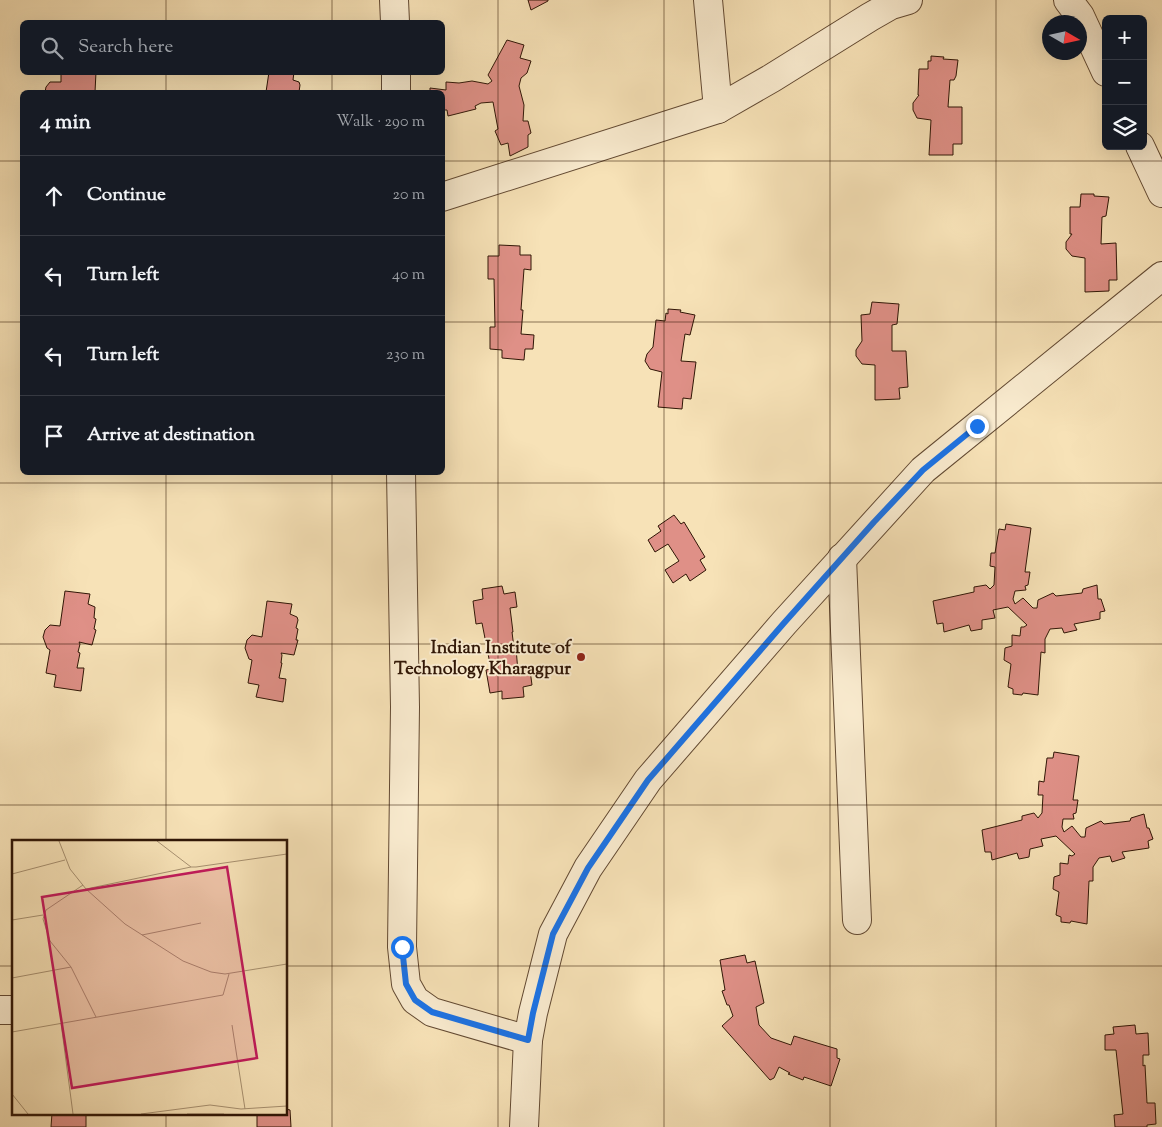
<!DOCTYPE html>
<meta charset="utf-8">
<style>
body{margin:0;font-family:"Sorts Mill Goudy",serif;background:#242831;color:#f1f3f6}
.controls{position:absolute;right:15px;top:15px;display:grid;overflow:hidden;border-radius:8px;box-shadow:0 5px 20px #0002}
.controls button{width:45px;height:45px;display:grid;place-items:center;padding:0;border:0;border-bottom:1px solid #363941;background:#171b24;color:#f1f3f6;font:25px sans-serif}
.compass{position:absolute;left:1042px;top:15px;width:45px;height:45px;border-radius:50%;background:#171b24;box-shadow:0 5px 20px #0002;rotate:99deg}
.stop{position:absolute;width:15px;height:15px;margin:-11px;border:4px solid #1a73e8;border-radius:50%;background:#fff}
.stop.end{background:#1a73e8;border-color:#fff;box-shadow:0 1px 5px #0008}
.list{margin:0;padding:0;list-style:none}
h2{display:flex;justify-content:space-between;align-items:center;height:65px;margin:0;padding:0 20px;font-size:21px}
h2 small{font-size:16px;font-weight:400;color:#9ea1a6}
.list li{display:grid;grid-template-columns:32px 1fr auto;gap:15px;align-items:center;box-sizing:border-box;height:80px;padding:0 20px;border-top:1px solid #363941}
.list b{display:block;font-size:19px;white-space:nowrap}
.list em{font-size:16px;font-style:normal;color:#9ea1a6}
.icon{flex:none;width:28px;height:28px;fill:none;stroke:currentColor;stroke-width:2;stroke-linecap:round;stroke-linejoin:round}
.map{position:relative;flex:none;width:1162px;height:1127px;overflow:hidden}
.search{position:absolute;background:#171b24;box-shadow:0 5px 20px #0002;left:20px;top:20px;width:425px;height:55px;display:flex;align-items:center;gap:12px;box-sizing:border-box;padding:0 18px;border-radius:8px;color:#9ea1a6;font-size:19px}
.panel{position:absolute;background:#171b24;box-shadow:0 5px 20px #0002;left:20px;top:90px;width:425px;height:385px;border-radius:8px}
.map>svg:first-child{display:block}
.building{fill:#df9087;stroke:#301606}
.lines{fill:none;stroke-linecap:round;stroke-linejoin:round}
.minor-casing{stroke:#624932;stroke-width:30}
.minor{stroke:#faecd0;stroke-width:28}
.route{stroke:#1a73e8;stroke-width:6}
.grid{fill:none;stroke:#301606;stroke-width:1;stroke-opacity:0.55}
.poi-dot{fill:#8f2418;stroke:#faecd0;stroke-width:2}
.labels{text-anchor:middle;stroke-width:4;stroke-linejoin:round;paint-order:stroke}
.poi-label{font-size:18px;font-weight:bold;fill:#301606;stroke:#faecd0;text-anchor:end}
.inset-road{fill:none;stroke:#a79070;stroke-width:1}
.view{fill:#c2185b;fill-opacity:0.15;stroke:#c2185b;stroke-width:2.5}
.inset-edge{fill:none;stroke:#301606;stroke-width:2.5}
</style>
<div class="map">
<svg width="1162" height="1127" viewBox="0 0 1162 1127">
<rect width="100%" height="100%" fill="#f7e2b7"/>
<filter id="stains"><feTurbulence type="fractalNoise" baseFrequency=".004" numOctaves="4"/><feColorMatrix values="0 0 0 0 .2 0 0 0 0 .09 0 0 0 0 .02 0 0 0 .5 -.17"/></filter>
<radialGradient id="worn" r=".72"><stop offset=".6" stop-color="#630" stop-opacity="0"/><stop offset="1" stop-color="#630" stop-opacity=".3"/></radialGradient>
<g class="building">
<path d="M528,0H548V1L531,10Z"/>
<path d="M507,40L524,45L520,58L531,61L527,73L521,78L519,86L524,105L523,121H528L531,133L528,135V147L510,156L508,143L501,145L495,131L498,129L493,102L481,103L475,106L476,109L448,116L447,110H442V92H430V88L446,90V82L459,83L472,81L488,84L492,81L488,75Z"/>
<path d="M931,56L944,57L943,59L958,60L956,76L954,80H950L948,107H962V144H953V155H929L931,120L917,118L913,110V103L919,95H918L919,69H928V61H931Z"/>
<path d="M61,72H96L95,92H45L46,87L50,82H61Z"/>
<path d="M269,72H294L293,80L299,82L300,85L299,92H266Z"/>
<path d="M1081,194H1094V196L1109,197L1106,216L1102,217L1101,244L1116,243L1117,280H1109V291L1085,292V258L1072,256L1066,249V242L1072,234H1070V207H1080Z"/>
<path d="M499,245L520,246V255H531V270L524,269L521,310H523L521,334L534,335L533,349H525L524,360L502,358V350L490,349V327H495L494,279H488V256H499Z"/>
<path d="M872,302L899,304L897,324L892,325V351H906L908,387L899,388L900,399L875,400V365L862,364L856,356V350L862,341L861,315L870,314Z"/>
<path d="M668,309L681,310L680,312L695,315L690,335L685,334L681,361L696,362L691,399L683,398L682,409L658,407L662,372L650,369L645,361L647,354L653,347L656,320L665,321L666,313L668,314Z"/>
<path d="M674,515L681,524L684,522L705,557L700,560L706,570L690,581L686,574L673,583L665,570L679,561L668,544L655,552L648,540L661,531L658,526Z"/>
<path d="M1006,524L1031,528L1025,572H1030L1028,585L1025,586L1026,590L1015,591L1013,599L1015,604L1023,598L1033,608H1037L1038,600L1053,593L1056,596L1082,593L1083,589L1097,585L1098,599H1101L1105,611L1100,612V619L1074,624L1077,630L1064,633L1062,628L1050,629L1045,639V653L1041,652L1038,695L1023,693L1022,695L1013,694V689L1008,687L1011,664L1004,660L1005,648L1012,646V635L1020,636L1021,627H1024L1027,625L1008,607L993,610L995,618L982,620V629L971,631L969,625L944,632L943,623L937,624L933,601L974,592V587L986,585L990,589L994,585L995,567L990,566L991,553H995L999,529L1005,530Z"/>
<path d="M502,586L504,594L515,592L517,607L510,608L513,632H512L514,648H516L518,672L530,670L532,685L523,687L524,697L502,699V691L490,693L486,670L491,669L482,623L476,624L473,601L483,599L482,589Z"/>
<path d="M65,591L90,594L88,604L95,607L94,618L96,619L94,629L96,630L92,645L79,642L80,644L78,652L80,653L77,668H84L81,691L54,687L56,675L46,673L50,650L47,648L43,637L45,630L50,625L60,626Z"/>
<path d="M267,601L292,604L290,614L297,617L298,620L296,628L298,629L296,640H298L294,655L281,653L282,655L281,663H282L279,678L286,679L283,702L256,697L259,685L248,683L252,660L249,659L245,648L247,640L252,635L262,637Z"/>
<path d="M1054,752L1079,756L1073,800H1078L1076,813L1073,814L1074,819H1063L1062,827L1064,832L1072,826L1081,837H1085L1086,828L1101,821L1104,824L1130,821L1131,818L1144,814L1147,828H1149L1153,839L1148,841L1149,848L1122,852L1125,858L1112,862L1110,856L1099,858L1093,867V881H1089L1087,924L1071,921L1070,923L1061,922V917L1056,915L1059,892L1053,889L1054,877L1060,875V863L1068,864L1069,855L1072,856L1075,854L1056,836L1041,839L1043,846L1030,849L1029,857L1019,859L1017,853L992,860L991,852H985L982,830L1022,820V816L1034,813L1038,818L1042,813L1043,795H1038L1039,781L1044,782L1047,758H1053Z"/>
<path d="M745,955L747,963L755,961L764,1003L756,1007L759,1025L771,1038L791,1045L794,1036L837,1049V1058L840,1059L831,1086L804,1077L803,1080L788,1074L790,1073L779,1067L774,1078L770,1080L722,1026L733,1016L729,1005H727L722,991L725,990L720,960Z"/>
<path d="M1135,1025L1136,1034L1148,1033L1149,1055H1143V1066L1145,1065L1147,1103H1155L1156,1124L1147,1125V1127H1115L1114,1115L1123,1114L1116,1050H1105V1035L1114,1034L1113,1027Z"/>
<path d="M286,1109L290,1110L291,1127H257V1113H286Z"/>
<path d="M52,1113H86V1127H51Z"/>
</g>
<g class="lines">
<defs>
<g id="minor">
<path d="M394,0L395,22"/>
<path d="M708,0L718,109"/>
<path d="M1068,0L1080,16L1106,72"/>
<path d="M396,72V92"/>
<path d="M1140,146L1162,193"/>
<path d="M442,197L718,109L772,78L870,17L891,5L908,0"/>
<path d="M401,472L405,707L402,947L406,984L415,1000L432,1012L528,1040"/>
<path d="M842,558L857,920"/>
<path d="M0,1010H14"/>
<path d="M524,1127L528,1040L533,1013L553,934L588,868L648,780L784,623L923,470L1162,276"/>
</g>
</defs>
<use href="#minor" class="minor-casing"/>
<use href="#minor" class="minor"/>
</g>
<g class="lines">
<path class="route" d="M402,947L406,984L415,1000L432,1012L528,1040L533,1013L553,934L588,868L648,780L784,623L874,522L923,470L977,426"/>
</g>
<path class="grid" d="M166,0V22M332,0V22M498,0V1127M664,0V1127M830,0V1127M996,0V1127M166,72V92M332,72V92M0,161H22M442,161H1162M0,322H22M442,322H1162M166,472V841M332,472V1127M0,483H1162M0,644H1162M0,805H1162M0,966H14M286,966H1162M166,1113V1127"/>
<circle class="poi-dot" cx="581" cy="657" r="5"/>
<g class="labels">
<g class="poi-label">
<text x="571" y="653">Indian Institute of<tspan x="571" dy="21">Technology Kharagpur</tspan></text>
</g>
</g>
<g transform="translate(12 840)">
<rect width="275" height="275" fill="#f7e2b7"/>
<path class="inset-road" d="M47,1L58,29L74,49L113,84L171,121L199,132L213,134L275,124M145,1L179,27H184L275,14M0,34L53,20M71,45L34,70L31,79L38,101L59,127L84,177M74,49L179,27M0,80L31,75M130,95L189,83M0,138L59,127M49,183L61,274M220,185L233,269M0,192L211,155L217,134M0,254L16,274M129,274L198,265L229,269L275,266M175,274H212"/>
<path class="view" d="M215,27L245,218L60,248L30,57Z"/>
<rect width="275" height="275" class="inset-edge"/>
</g>
<rect width="100%" height="100%" filter="url(#stains)"/>
<rect width="100%" height="100%" fill="url(#worn)"/>
</svg>
<div class="controls">
<button>+</button>
<button>−</button>
<button><svg class="icon" aria-label="layers" viewBox="0 0 24 24"><path d="M12 4l9 5-9 5-9-5zM3 14l9 5 9-5"/></svg></button>
</div>
<svg class="compass" viewBox="-18 -18 36 36"><path d="M0-13l5 13h-10z" fill="#e53935"/><path d="M0 13l5-13h-10z" fill="#9ea1a6"/></svg>
<div class="stop" style="left:402px;top:947px"></div>
<div class="stop end" style="left:977px;top:426px"></div>
<div class="search"><svg class="icon" aria-label="search" viewBox="0 0 24 24"><circle cx="10" cy="10" r="6"/><path d="M15 15l6 6"/></svg>Search here</div>
<section class="panel">
<h2>4 min<small>Walk · 290 m</small></h2>
<ul class="list">
<li><svg class="icon" aria-label="ahead" viewBox="0 0 24 24"><path d="M12 20V5M6 11l6-6 6 6"/></svg><div><b>Continue</b></div><em>20 m</em></li>
<li><svg class="icon" aria-label="left" viewBox="0 0 24 24"><path d="M17 20v-9H6M10 6l-5 5 5 5"/></svg><div><b>Turn left</b></div><em>40 m</em></li>
<li><svg class="icon" aria-label="left" viewBox="0 0 24 24"><path d="M17 20v-9H6M10 6l-5 5 5 5"/></svg><div><b>Turn left</b></div><em>230 m</em></li>
<li><svg class="icon" aria-label="arrive" viewBox="0 0 24 24"><path d="M6 21V4h12l-3 4 3 4H6"/></svg><div><b>Arrive at destination</b></div></li>
</ul>
</section>
</div>
